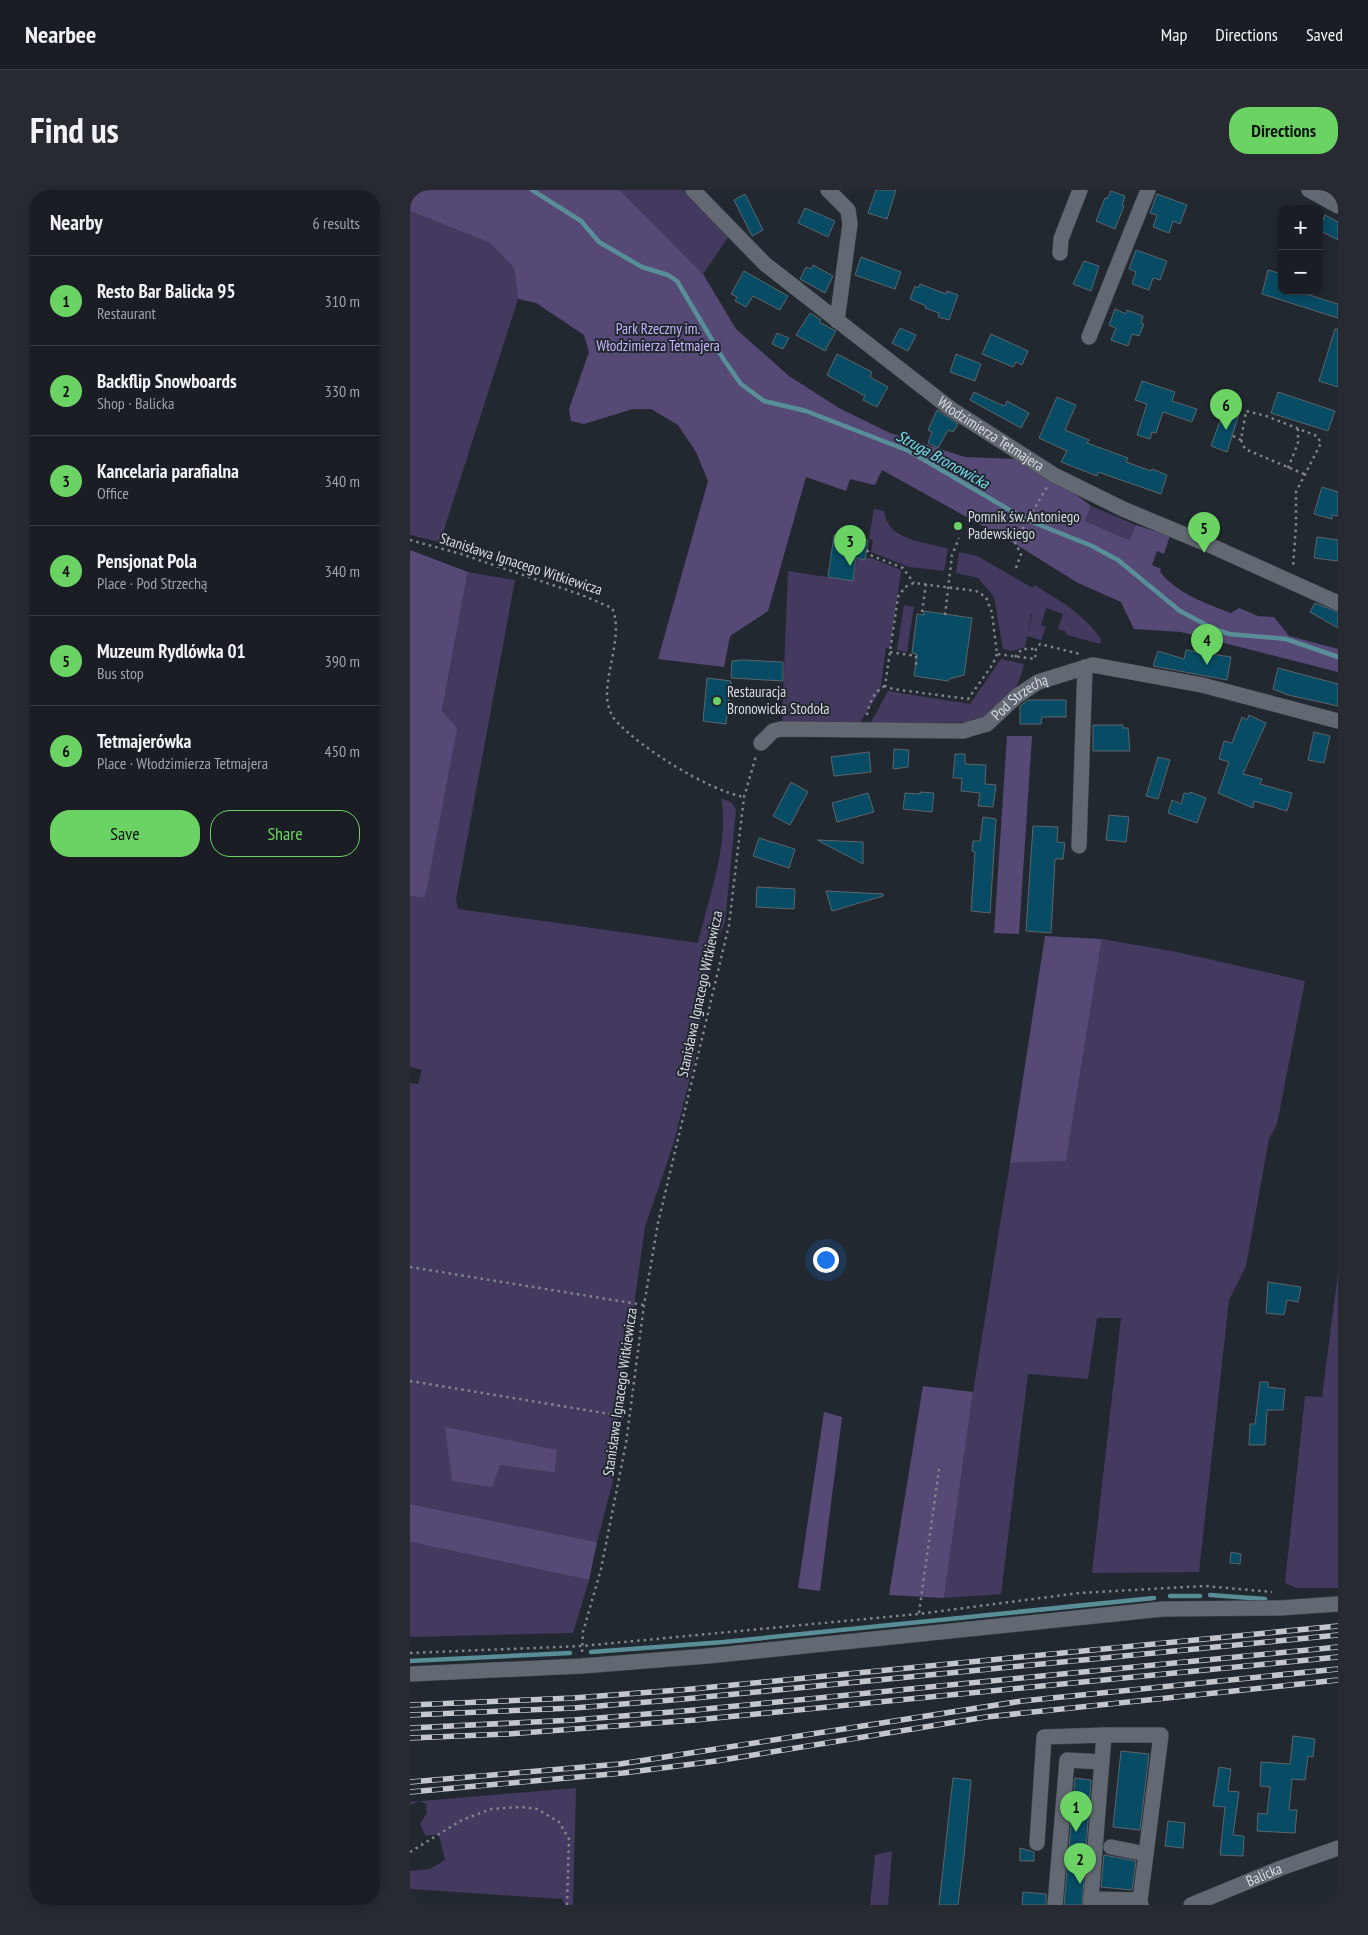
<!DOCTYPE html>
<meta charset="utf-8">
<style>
body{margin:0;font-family:"PT Sans Narrow",sans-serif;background:#272b31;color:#f1f3f6}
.controls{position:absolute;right:15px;top:15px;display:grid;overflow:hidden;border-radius:10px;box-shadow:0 2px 8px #0003}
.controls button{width:45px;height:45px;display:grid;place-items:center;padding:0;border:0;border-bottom:1px solid #383c41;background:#1a1e24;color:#f1f3f6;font:25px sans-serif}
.you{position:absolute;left:415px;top:1069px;width:18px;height:18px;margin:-12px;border:4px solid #fff;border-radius:50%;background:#1a73e8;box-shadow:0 0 0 8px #1a73e833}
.badge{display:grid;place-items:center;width:32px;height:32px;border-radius:50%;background:#6bd363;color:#111;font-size:16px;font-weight:700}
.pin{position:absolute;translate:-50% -41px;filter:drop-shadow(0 1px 2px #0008)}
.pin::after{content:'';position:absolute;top:26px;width:18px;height:15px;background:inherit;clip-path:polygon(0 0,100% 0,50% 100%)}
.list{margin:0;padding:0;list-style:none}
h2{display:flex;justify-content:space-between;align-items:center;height:65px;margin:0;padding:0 20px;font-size:21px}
h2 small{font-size:16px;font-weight:400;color:#9fa2a6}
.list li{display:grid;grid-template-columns:32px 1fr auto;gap:15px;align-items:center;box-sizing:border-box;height:90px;padding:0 20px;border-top:1px solid #383c41}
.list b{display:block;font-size:19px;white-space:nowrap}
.list p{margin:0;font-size:16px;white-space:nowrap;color:#9fa2a6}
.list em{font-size:16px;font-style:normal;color:#9fa2a6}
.actions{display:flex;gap:10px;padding:15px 20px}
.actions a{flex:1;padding:11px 0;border:1px solid #6bd363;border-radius:20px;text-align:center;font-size:18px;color:#6bd363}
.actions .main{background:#6bd363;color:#111}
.map{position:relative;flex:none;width:928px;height:1715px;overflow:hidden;border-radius:20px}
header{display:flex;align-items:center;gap:30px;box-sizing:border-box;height:70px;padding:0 25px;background:#1a1e24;border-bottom:1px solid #383c41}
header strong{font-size:24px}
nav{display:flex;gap:28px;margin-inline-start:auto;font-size:18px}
.intro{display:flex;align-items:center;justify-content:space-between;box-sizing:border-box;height:120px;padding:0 30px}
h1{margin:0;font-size:35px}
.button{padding:12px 22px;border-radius:20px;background:#6bd363;color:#111;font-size:18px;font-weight:700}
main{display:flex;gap:30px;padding:0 30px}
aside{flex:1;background:#1a1e24;border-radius:20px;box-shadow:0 2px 8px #0003}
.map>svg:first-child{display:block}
.green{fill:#44395f;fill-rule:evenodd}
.forest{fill:#564976}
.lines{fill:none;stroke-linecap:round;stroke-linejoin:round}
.stream{stroke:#578e97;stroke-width:4.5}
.building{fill:#084b64;stroke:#5b666b}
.minor-casing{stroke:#41464c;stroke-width:16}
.path{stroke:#80858b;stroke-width:2.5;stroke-dasharray:2.5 4;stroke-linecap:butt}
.minor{stroke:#626972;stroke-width:15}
.rail-casing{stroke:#c3c7cc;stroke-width:5.5}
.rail{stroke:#222830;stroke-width:4;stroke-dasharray:11;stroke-linecap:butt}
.poi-dot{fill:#6bd363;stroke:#222830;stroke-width:2}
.labels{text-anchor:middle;stroke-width:4;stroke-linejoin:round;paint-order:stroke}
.park-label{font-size:15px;fill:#c9b5fe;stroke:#222830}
.street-label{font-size:15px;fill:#d9dde2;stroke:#222830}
.poi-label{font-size:15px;fill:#d9dde2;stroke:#222830;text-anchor:start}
.water-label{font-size:16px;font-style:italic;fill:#73e2f3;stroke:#222830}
</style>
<header>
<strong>Nearbee</strong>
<nav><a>Map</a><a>Directions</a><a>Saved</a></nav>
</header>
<div class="intro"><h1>Find us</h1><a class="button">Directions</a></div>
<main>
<aside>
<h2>Nearby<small>6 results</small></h2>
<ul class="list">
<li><span class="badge">1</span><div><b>Resto Bar Balicka 95</b><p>Restaurant</p></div><em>310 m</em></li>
<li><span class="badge">2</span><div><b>Backflip Snowboards</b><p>Shop · Balicka</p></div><em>330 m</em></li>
<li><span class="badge">3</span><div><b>Kancelaria parafialna</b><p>Office</p></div><em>340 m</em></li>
<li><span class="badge">4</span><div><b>Pensjonat Pola</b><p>Place · Pod Strzechą</p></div><em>340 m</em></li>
<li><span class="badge">5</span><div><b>Muzeum Rydlówka 01</b><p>Bus stop</p></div><em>390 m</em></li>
<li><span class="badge">6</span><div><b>Tetmajerówka</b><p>Place · Włodzimierza Tetmajera</p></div><em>450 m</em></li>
</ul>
<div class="actions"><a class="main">Save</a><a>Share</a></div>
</aside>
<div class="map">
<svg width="928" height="1715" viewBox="0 0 928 1715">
<rect width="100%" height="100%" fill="#222830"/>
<g class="green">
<path d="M210,0H273L319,46L293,84Z"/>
<path d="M0,21L80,53L104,78L108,109L30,352L0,345Z"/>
<path d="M681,316L726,335L719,350L675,331Z"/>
<path d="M464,319L474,321C477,352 517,351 538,359L534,381L499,377L461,362L463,350L459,349Z"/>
<path d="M549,362L567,366L623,398L624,395C649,410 674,424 691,449L690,454L657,445L655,441L648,439L653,424L636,418L631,435L636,437L631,450L617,446L622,424L631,426L621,424L615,457L602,461L593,459L584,407L568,388L546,383Z"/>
<path d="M447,368H461L491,380L480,458H476L470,501L449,534L372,532L378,381L443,391Z"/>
<path d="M58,382L105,390L46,709L48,719L288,753C298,710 320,651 311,608L322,613L326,620L315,732L306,755L299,783L284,871L264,952L235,1037L207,1235L203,1291L187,1352L0,1314V893L8,894L12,880L0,877V706L15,708L32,522ZM147,1260L145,1283L90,1275Z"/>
<path d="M494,415L504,417L497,462L487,460Z"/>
<path d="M591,469L614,474C608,504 594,511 573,532L460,534L478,501L560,514Z"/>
<path d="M692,749L767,762L895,791L867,934L859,949L836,1076L819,1110L789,1382L682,1383L711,1128H687L678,1189L618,1184L591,1404L534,1408L563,1202L600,973L656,971Z"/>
<path d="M928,1083V1398H886L875,1393L895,1206L912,1207Z"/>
<path d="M0,1352L179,1390L163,1443L0,1447Z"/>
<path d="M166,1598L163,1715H155L152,1709L0,1699V1681L20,1679L35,1670L29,1645H15L10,1634L17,1623L16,1614L9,1611L0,1615V1612Z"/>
<path d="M482,1661L478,1715H460L465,1665Z"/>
</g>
<g class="forest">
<path d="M0,0H210L293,84L326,139L379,186L429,218L480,243L555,267L606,269L652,294L681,316L675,331L719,350L726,335L760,346L754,364L747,361L742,375L751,379L750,382C768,404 795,413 821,423L829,418L848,426L864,427L879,446L928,459V482L771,442L724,439L711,412L668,393L607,355L472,280L465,295L440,289L436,301L396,287L358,421L320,446L314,477L248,469L298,291L286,262L268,235L241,219H223L174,234L161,231L159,219L179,162L174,145L126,113L108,109L104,78L80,53L0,21Z"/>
<path d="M0,360L58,382L32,521L47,538L15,708L0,706Z"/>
<path d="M597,546H622L609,744L584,743Z"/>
<path d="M635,746L692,749L656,971L600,973Z"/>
<path d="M513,1196L563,1202L534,1408L479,1405Z"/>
<path d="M414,1222L432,1227L410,1401L388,1398Z"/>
<path d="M35,1237L147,1260L145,1283L90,1275L82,1297L42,1291Z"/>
<path d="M0,1314L187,1352L179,1390L0,1352Z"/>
</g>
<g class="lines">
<g class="stream">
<path d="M122,0L171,31L189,52L232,77L258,85L267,91L314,170L331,194L354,211L396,221L499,261L615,329L682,356L708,370L770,421L804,439L819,444L876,449L928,467"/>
<path d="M800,1405L855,1409"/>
<path d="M760,1406H790"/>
<path d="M181,1462L314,1452L744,1408"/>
<path d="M0,1471L160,1463"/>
</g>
</g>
<g class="building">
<path d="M466,0H486L477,29L458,23Z"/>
<path d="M701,1L715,6L712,15L714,16L705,39L686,31L695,8L697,9Z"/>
<path d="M335,4L353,40L342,46L324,10Z"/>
<path d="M747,4L777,15L770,34L763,31L759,43L743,37L747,25L740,23Z"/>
<path d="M395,18L425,31L418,47L388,33Z"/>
<path d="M915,25L928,32V50L909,40Z"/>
<path d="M726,60L757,71L750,90L743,88L739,100L722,94L726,82L719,79Z"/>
<path d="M451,67L491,82L485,99L445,85Z"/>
<path d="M674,71L689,76L681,101L663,94Z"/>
<path d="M403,75L423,86L415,103L390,89L396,77L401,79Z"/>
<path d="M858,80L872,84V101H886L928,114V128L852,104Z"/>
<path d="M334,81L378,106L370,120L343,106L336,117L325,111L327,107L321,104Z"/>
<path d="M510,94L536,104L537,101L548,105L539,130L528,127L529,123L515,118L516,116L500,109L505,96L508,98Z"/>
<path d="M705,119L716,124L717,120L733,126L731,133L734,134L729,146L722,144L718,156L701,150L706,138L699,135Z"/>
<path d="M400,123L411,130L409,132L426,141L415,161L386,145Z"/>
<path d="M490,138L506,145L498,161L482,153Z"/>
<path d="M925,139H928V197L909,191Z"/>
<path d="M367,143L379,148L373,159L362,154Z"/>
<path d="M581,144L618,161L612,175L606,172L603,177L572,164Z"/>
<path d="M427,164L462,182L460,187L478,197L467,217L453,210L455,206L417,185Z"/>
<path d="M546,164L571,174L565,191L540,182Z"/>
<path d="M732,191L765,202L762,211L787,219L782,232L753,222L746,243L742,242L740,249L727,245L737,214L725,210Z"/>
<path d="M564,202L589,214L595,216L597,211L619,223L611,238L560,210Z"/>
<path d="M868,202L925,221L918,241L861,223Z"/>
<path d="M647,207L666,215L655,240L679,250L677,253L718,268L716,272L741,281L742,279L757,285L751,304L688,282L687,286L651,272L657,261L629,248Z"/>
<path d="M812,211L831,218L817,262L801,256L811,228L806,226Z"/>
<path d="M527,220L548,234L543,242L538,240L528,258L518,253L522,242L518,240Z"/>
<path d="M912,297L928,302V326L922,325V329L904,324Z"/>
<path d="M424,345L458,350L455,370L446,368L443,391L418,387Z"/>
<path d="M907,347L928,350V371L904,368Z"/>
<path d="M905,413L928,422V438L900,422Z"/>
<path d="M514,421L562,428L554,485L539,489L538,491L504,486L507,464L502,463L507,424L514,425Z"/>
<path d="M776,460L821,467L817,490L743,476L748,461L774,469Z"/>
<path d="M332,470L373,472V491L321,488L322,471Z"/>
<path d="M868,478L928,494V516L878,505L863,499Z"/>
<path d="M297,488L321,491L316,534L293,531Z"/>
<path d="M618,510H656V527H632L631,534H610V516Z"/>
<path d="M839,525L856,533L833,584L852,589L850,594L882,603L877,621L844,611L843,618L808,603L819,572L809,569L814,551L822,553L832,527L837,530Z"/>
<path d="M683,535H713V538H718L720,561H683Z"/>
<path d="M904,542L920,546L914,573L898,570Z"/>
<path d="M484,559L499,560L498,577L483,579Z"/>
<path d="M459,562L461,582L424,586L421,567Z"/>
<path d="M545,564H555V574L576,575L575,594L586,595L583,617L568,616L570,603L551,601L552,588H543Z"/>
<path d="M748,567L760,570L748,609L736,606Z"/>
<path d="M381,592L398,602L380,635L363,626Z"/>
<path d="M510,602L524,603L522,622L493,619L495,603L510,604Z"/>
<path d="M780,602L796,608L787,633L758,623L762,610L771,614L774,603L779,604Z"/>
<path d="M458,603L464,622L427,632L422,613Z"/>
<path d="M699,625L719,627L716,652L696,650Z"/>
<path d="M573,627L586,629L580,723L561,721L565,662L562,661L563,651H570Z"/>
<path d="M623,636L648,637L647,652L655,653L653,669H645L641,743L616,741Z"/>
<path d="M349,648L385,659L379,678L343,666Z"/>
<path d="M407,650L453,652V674Z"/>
<path d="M347,697L385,699L384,719L346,717Z"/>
<path d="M416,701L473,704V706L422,721Z"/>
<path d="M858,1092L891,1097L888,1112L877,1110L874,1125L856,1123Z"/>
<path d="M850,1192H858V1197L875,1199L873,1220H857L855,1255H839L840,1234H845Z"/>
<path d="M821,1362L831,1364L830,1374L820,1373Z"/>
<path d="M883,1546L905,1549L903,1567L898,1566L895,1590L882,1589L879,1620H887L885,1643L847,1641L848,1623L857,1624L860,1597L850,1596L851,1572L880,1574Z"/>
<path d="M711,1561L739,1564L730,1640L703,1637Z"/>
<path d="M809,1577L821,1579L818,1601L829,1602L823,1645L834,1646L833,1666L810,1665L815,1617L803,1616Z"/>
<path d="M543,1588L561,1590L554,1666L548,1715H529Z"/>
<path d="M665,1588L681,1590L672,1715H654Z"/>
<path d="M758,1631L775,1633L773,1658L755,1656Z"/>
<path d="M610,1658L624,1662V1671H610Z"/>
<path d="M694,1665L726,1671L722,1700L691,1697Z"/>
<path d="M613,1702L636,1704V1715H612Z"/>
</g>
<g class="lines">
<defs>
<g id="minor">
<path id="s1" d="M283,0L355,74L541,219L613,265L644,285L713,319L797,354L928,413"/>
<path d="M418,0L438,20L440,34L427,131"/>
<path d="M899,0L928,16"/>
<path d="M650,63L651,49L670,0"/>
<path d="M679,147L738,0"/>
<path id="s2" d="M351,553L363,541L371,539L553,541L577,534L607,506L628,492L683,475L792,495L928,531"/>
<path d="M669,656L675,477"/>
<path d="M0,1484L172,1476L298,1466L753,1419L870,1418L928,1414"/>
<path d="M694,1545H751L736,1664"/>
<path d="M627,1653L634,1547L694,1545L681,1709"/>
<path d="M701,1657L736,1664L730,1710"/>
<path d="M645,1715L657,1570L692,1572"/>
<path d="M681,1715V1709L730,1710L731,1715"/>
<path id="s3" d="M781,1715L871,1678L928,1658"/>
</g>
</defs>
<use href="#minor" class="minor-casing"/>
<g class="path">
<path d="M823,246L831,250L836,221L856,226L907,246L911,253L886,302V336L883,377"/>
<path d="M831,250L835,259L894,284"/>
<path d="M878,278L888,253V239"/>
<path d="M0,350L51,364L172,405L202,418C213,442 197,478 197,504C197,514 200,525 207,532C232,559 298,600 334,607"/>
<path d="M457,360L460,365L493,378L504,393"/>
<path d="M606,378L611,364L599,341L600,339L610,343L637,297"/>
<path d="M512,422L516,394"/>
<path d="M535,425L542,365L549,348"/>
<path d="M480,462L506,466V475"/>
<path d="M587,464L583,474L558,509L483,499L475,496L488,407L495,397L504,393L566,401L576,407L582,423L587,464L625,469L626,459L630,454L670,464"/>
<path d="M605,467L612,459H626"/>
<path d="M457,525C459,514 464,501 475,496"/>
<path d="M0,1077L234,1115"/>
<path d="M0,1191L218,1227"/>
<path d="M509,1423L529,1279"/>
<path d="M172,1462L173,1442L191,1379L216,1253L234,1115L248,1033L319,735L334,607L346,566"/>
<path d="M0,1463L172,1456L508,1424L669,1403L795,1396L862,1402"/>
<path d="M0,1662L52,1630L81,1619L111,1617L127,1619L149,1632L159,1649L157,1715"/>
</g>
<use href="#minor" class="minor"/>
<defs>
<g id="rail">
<path d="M0,1515L163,1508L282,1499L928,1436"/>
<path d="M0,1525L164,1518L274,1509L928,1445"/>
<path d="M0,1538L164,1530L285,1520L928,1457"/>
<path d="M0,1548L97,1544L285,1530L928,1467"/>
<path d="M0,1592L210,1574L612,1511L928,1479"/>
<path d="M0,1602L213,1583L306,1571L576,1527L928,1490"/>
</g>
</defs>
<use href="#rail" class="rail-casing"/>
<use href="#rail" class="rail"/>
</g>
<g class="poi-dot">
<circle cx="548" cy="336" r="5"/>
<circle cx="307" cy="511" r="5"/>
</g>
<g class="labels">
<g class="park-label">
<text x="248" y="144">Park Rzeczny im.<tspan x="248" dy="17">Włodzimierza Tetmajera</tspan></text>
</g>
<g class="street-label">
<text dy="5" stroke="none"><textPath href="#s1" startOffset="386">Włodzimierza Tetmajera</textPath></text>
<text transform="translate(111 374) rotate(18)" y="5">Stanisława Ignacego Witkiewicza</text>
<text dy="5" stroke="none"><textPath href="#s2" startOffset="275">Pod Strzechą</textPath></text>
<text transform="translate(290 804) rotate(-78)" y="5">Stanisława Ignacego Witkiewicza</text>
<text transform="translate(210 1202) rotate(-82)" y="5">Stanisława Ignacego Witkiewicza</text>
<text dy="5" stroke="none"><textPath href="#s3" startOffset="79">Balicka</textPath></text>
</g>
<g class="poi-label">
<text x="558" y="332">Pomnik św. Antoniego<tspan x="558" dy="17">Padewskiego</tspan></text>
<text x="317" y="507">Restauracja<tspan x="317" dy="17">Bronowicka Stodoła</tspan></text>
</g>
<g class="water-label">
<text transform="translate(533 269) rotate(29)" y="6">Struga Bronowicka</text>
</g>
</g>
</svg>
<div class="controls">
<button>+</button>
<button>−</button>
</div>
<div class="you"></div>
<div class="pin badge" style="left:666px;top:1642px">1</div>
<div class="pin badge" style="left:670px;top:1694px">2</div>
<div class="pin badge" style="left:440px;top:376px">3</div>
<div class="pin badge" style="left:797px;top:475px">4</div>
<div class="pin badge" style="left:794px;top:363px">5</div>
<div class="pin badge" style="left:816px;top:240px">6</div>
</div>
</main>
